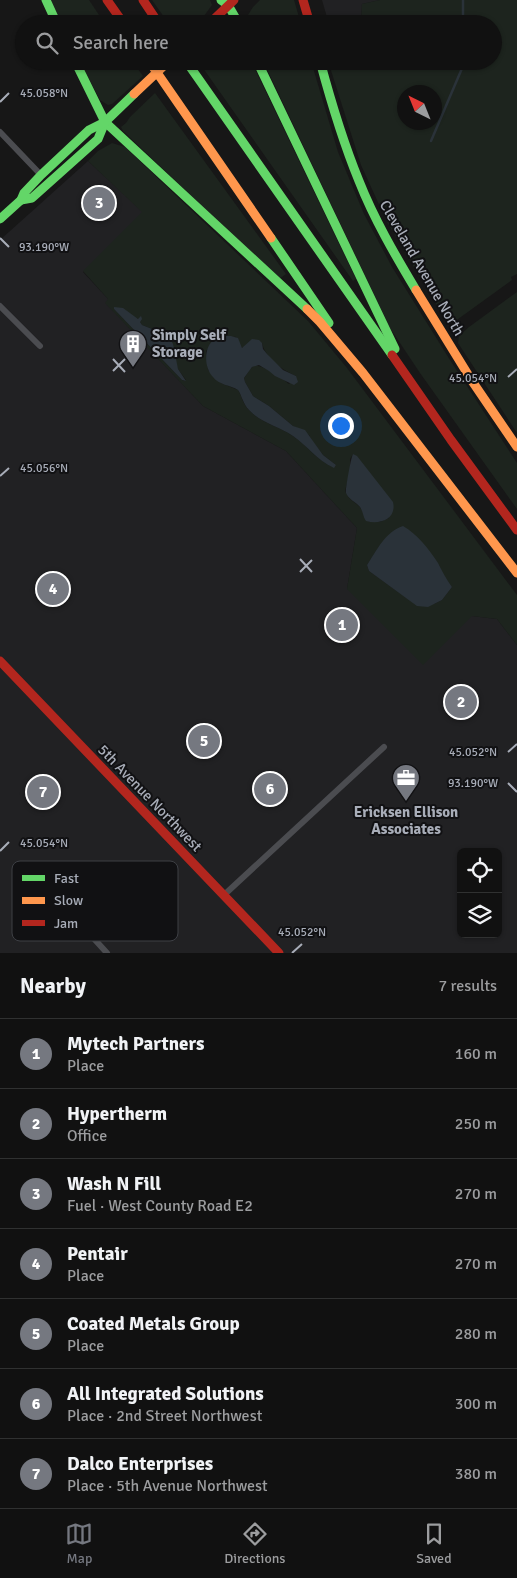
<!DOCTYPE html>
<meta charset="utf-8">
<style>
body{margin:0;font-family:Signika,sans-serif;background:#1a1a1a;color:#f1f3f6}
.controls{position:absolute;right:15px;bottom:15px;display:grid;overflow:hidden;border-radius:8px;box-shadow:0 1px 4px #0004}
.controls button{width:45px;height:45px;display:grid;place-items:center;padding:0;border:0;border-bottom:1px solid #303131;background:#111;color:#f1f3f6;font:25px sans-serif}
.compass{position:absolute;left:397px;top:85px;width:45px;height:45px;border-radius:50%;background:#111;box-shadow:0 1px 4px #0004;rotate:317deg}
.you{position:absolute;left:340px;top:425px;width:18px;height:18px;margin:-12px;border:4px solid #fff;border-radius:50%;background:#1a73e8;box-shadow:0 0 0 8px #1a73e833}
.badge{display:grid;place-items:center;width:32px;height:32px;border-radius:50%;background:#757880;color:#fff;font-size:16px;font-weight:700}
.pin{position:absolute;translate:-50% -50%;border:2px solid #fff;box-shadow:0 1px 5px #0006}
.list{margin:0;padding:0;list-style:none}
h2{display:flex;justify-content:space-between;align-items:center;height:65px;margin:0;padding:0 20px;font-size:21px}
h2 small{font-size:16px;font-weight:400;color:#9c9d9f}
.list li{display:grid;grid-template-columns:32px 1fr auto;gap:15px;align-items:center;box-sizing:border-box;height:70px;padding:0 20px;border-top:1px solid #303131}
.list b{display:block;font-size:19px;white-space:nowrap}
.list p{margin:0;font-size:16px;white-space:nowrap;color:#9c9d9f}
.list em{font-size:16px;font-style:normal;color:#9c9d9f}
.icon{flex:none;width:28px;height:28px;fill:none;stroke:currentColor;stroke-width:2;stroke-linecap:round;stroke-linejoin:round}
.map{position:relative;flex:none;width:517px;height:953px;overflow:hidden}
.search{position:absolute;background:#111;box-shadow:0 1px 4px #0004;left:15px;right:15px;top:15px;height:55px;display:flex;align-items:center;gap:12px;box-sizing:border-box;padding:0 18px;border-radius:28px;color:#9c9d9f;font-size:19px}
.sheet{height:555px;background:#111}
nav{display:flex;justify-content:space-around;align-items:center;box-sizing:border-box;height:70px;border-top:1px solid #303131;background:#111;font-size:14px;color:#9c9d9f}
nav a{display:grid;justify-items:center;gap:2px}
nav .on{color:#757880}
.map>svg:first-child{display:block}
.built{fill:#212123;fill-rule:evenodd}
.green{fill:#1d241e;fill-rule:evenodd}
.water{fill:#2a3239}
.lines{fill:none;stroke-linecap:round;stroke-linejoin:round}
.stream{stroke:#2a3239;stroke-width:2.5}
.street{stroke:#4b4c50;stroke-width:6}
.fast{stroke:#63d668;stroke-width:9}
.slow{stroke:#ff974d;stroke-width:9}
.jam{stroke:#b3261e;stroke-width:9}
.slow-bridge{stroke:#ff974d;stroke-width:9}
.ticks{fill:none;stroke:#a8adb8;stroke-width:2}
.labels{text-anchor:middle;stroke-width:4;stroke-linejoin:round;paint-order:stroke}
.street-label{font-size:15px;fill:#a8adb8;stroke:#111113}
.poi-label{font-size:15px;font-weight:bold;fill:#a8adb8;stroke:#111113;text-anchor:start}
.key{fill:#111113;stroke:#3e4045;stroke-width:1}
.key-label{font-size:14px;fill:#a8adb8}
.ticks-label{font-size:12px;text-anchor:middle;fill:#a8adb8;stroke:#111113;stroke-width:4;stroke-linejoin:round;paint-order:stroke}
</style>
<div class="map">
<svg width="517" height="953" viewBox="0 0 517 953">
<rect width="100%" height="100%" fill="#171717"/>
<g class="built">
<path d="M322,0H380L362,4L361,24H329Z"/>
<path d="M88,161L143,212L83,272L109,300L106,303L203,406L286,451L357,528L347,589L472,616L497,619L517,645V953H0V240ZM461,852H498V934H461Z"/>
</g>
<g class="green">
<path d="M51,0H89L105,24H62Z"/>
<path d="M152,0H210L212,5L198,24H169Z"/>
<path d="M260,0H294L301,24H246L244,16L248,15L253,7Z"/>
<path d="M380,0H517V274L511,277L512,280L454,322L445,319L387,222L361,165L328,61H493V24H361L362,4ZM404,92H434V122H404Z"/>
<path d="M80,61H132L143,76L112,104L108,105L100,100Z"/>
<path d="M198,61H251L356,279L353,281Z"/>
<path d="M263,61H311L338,152L364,214L392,267L450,360L517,463V509L420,373L390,328Z"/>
<path d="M155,93L286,274L279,279L123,131L121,127L126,123L130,117Z"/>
<path d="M112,143L125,147L308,321L347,368L517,595V645L497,619L472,616L423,665L347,589L357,528L286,451L203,406L105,303L108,299L83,271L142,212L88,161L98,151ZM114,309L138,319L142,325L157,331H163L178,369L186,380L184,381L182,380ZM222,336L236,337L242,348L262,343C266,359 281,369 296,376L289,384C284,379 260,363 254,366C250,367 247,375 244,378L245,382L253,396L269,406L293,426L309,435L312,441L323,455L336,465L333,467C316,460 308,446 293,436C279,426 261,423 249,410C243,405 242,396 238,390L221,383L208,370L206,351ZM353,454L389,518L380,522H369L360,507L349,498L345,491L350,471V459ZM380,545L439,565L443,576L452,587L442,600L434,604L401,594L369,571L367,565Z"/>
<path d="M517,292V433L458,343L459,336L469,327Z"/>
</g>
<g class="water">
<path d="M114,307L123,308L138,319L141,316L142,319L140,322L142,325L157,331L167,332L173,344L178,369L186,381L182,380L114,309Z"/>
<path d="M231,336L238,338L242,348L252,339L259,340L262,343L263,349L267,354L283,370L296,376L298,382L294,385L275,376L269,371L259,365L252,367L244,378L245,382L253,396L269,406L293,426L305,430L323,455L336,465L334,468C315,459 309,447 293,436C279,426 261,423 249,410C243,404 242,396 238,390C230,385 219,385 213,377C203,367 203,342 219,337C223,335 227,336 231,336Z"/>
<path d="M353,454L357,456L393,502C397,519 380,525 366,521C363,517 363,511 360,507C356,502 348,499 346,493C345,491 351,457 353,454Z"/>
<path d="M403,526C417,534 429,549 438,563C442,571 446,579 452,587L442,600L428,607L417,606L369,571L367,565C377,550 385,532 403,526Z"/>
</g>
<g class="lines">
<g class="stream">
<path d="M463,0V24"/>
<path d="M431,141L463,66V61"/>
</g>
<g class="street">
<path d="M0,132L41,175"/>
<path d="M0,306L40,346"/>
<path d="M27,865L107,953"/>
<path d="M224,895L384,747"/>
</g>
<g class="fast">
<path d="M46,0L57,24"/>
<path d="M221,0L228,5L239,24"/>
<path d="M75,61L105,122L307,309"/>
<path d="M186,61L392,355"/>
<path d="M257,61L395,349"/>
<path d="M320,61C331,102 343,142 359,181C374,219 395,255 416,290"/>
<path d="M21,200L32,198L98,139L105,122"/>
<path d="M0,219L21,200L24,193L41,175L89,130L105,122L134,94"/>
<path d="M271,238L329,323"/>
</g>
<g class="slow">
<path d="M149,61L271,238"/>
<path d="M416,290L472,381L517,447"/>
<path d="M307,309L320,322L363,373L517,573"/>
</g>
<g class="jam">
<path d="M107,0L124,24"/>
<path d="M143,0L159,24"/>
<path d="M303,0L310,24"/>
<path d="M209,24L234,0"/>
<path d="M392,355L451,440L517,530"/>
<path d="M0,661L279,953"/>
</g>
<path class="slow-bridge" d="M134,94L169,61"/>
</g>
<path class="ticks" d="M0,102L9,93M0,238L9,247M113,359L125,372M113,371L125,359M508,377L517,369M0,476L9,468M300,559L312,572M300,572L312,560M508,752L517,744M508,783L517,792M0,851L9,842M292,953L302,944"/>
<defs>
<symbol id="building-pin" viewBox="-11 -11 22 30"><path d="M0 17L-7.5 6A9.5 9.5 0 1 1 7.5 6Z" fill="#757880" stroke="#111113"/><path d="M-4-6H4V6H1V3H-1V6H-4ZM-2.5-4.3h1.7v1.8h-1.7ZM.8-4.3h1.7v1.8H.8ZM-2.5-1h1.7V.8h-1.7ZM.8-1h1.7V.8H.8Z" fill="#fff"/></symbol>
<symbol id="office-pin" viewBox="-11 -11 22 30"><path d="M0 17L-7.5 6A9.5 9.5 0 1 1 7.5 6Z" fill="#757880" stroke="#111113"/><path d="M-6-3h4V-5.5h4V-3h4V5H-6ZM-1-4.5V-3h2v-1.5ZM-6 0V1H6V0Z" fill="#fff"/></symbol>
</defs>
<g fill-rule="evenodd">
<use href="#building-pin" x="117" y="328" width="32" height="43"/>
<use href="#office-pin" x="390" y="762" width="32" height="43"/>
</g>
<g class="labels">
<g class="street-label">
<text transform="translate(422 268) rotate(60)" y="5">Cleveland Avenue North</text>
<text transform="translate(150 798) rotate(46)" y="5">5th Avenue Northwest</text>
</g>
<g class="poi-label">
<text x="152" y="340">Simply Self<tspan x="152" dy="17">Storage</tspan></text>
<text x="406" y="817" text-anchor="middle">Ericksen Ellison<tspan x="406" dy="17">Associates</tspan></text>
</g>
</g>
<rect x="12" y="861" width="166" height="80" rx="8" class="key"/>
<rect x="22" y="875" width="23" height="6" fill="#63d668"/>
<rect x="22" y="897" width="23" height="7" fill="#ff974d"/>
<rect x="22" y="920" width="23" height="6" fill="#b3261e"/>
<g class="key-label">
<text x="54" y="883">Fast</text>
<text x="54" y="905">Slow</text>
<text x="54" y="928">Jam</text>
</g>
<g class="ticks-label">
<text x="44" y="97">45.058°N</text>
<text x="44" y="251">93.190°W</text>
<text x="473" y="382">45.054°N</text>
<text x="44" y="472">45.056°N</text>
<text x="473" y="756">45.052°N</text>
<text x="473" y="787">93.190°W</text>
<text x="44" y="847">45.054°N</text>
<text x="302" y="936">45.052°N</text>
</g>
</svg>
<div class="controls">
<button><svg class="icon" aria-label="locate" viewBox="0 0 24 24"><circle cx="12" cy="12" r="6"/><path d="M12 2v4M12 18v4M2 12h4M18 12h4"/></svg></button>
<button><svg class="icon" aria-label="layers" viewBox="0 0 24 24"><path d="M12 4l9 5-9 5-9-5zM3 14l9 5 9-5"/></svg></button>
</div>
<svg class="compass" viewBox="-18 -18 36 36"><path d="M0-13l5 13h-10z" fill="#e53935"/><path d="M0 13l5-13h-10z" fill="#9c9d9f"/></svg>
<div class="you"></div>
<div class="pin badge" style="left:342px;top:625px">1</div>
<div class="pin badge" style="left:461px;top:702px">2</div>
<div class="pin badge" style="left:99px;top:203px">3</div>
<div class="pin badge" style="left:53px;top:589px">4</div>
<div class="pin badge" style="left:204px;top:741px">5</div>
<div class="pin badge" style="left:270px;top:789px">6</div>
<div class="pin badge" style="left:43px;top:792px">7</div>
<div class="search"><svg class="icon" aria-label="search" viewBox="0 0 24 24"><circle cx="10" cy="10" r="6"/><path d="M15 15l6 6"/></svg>Search here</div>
</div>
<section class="sheet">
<h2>Nearby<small>7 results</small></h2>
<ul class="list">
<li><span class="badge">1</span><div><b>Mytech Partners</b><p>Place</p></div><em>160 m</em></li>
<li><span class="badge">2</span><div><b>Hypertherm</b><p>Office</p></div><em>250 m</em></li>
<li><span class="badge">3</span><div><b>Wash N Fill</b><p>Fuel · West County Road E2</p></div><em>270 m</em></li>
<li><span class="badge">4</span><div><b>Pentair</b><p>Place</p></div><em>270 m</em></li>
<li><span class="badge">5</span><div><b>Coated Metals Group</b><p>Place</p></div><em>280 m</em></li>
<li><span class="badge">6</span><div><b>All Integrated Solutions</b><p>Place · 2nd Street Northwest</p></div><em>300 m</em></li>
<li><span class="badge">7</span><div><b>Dalco Enterprises</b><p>Place · 5th Avenue Northwest</p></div><em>380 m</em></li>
</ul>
</section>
<nav>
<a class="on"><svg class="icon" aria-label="map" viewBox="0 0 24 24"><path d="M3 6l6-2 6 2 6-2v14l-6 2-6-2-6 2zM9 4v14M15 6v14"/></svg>Map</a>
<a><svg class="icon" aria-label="directions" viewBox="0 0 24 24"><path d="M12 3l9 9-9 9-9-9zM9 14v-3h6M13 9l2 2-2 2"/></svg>Directions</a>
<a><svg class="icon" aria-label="saved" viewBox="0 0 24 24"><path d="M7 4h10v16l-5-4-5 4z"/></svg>Saved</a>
</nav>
